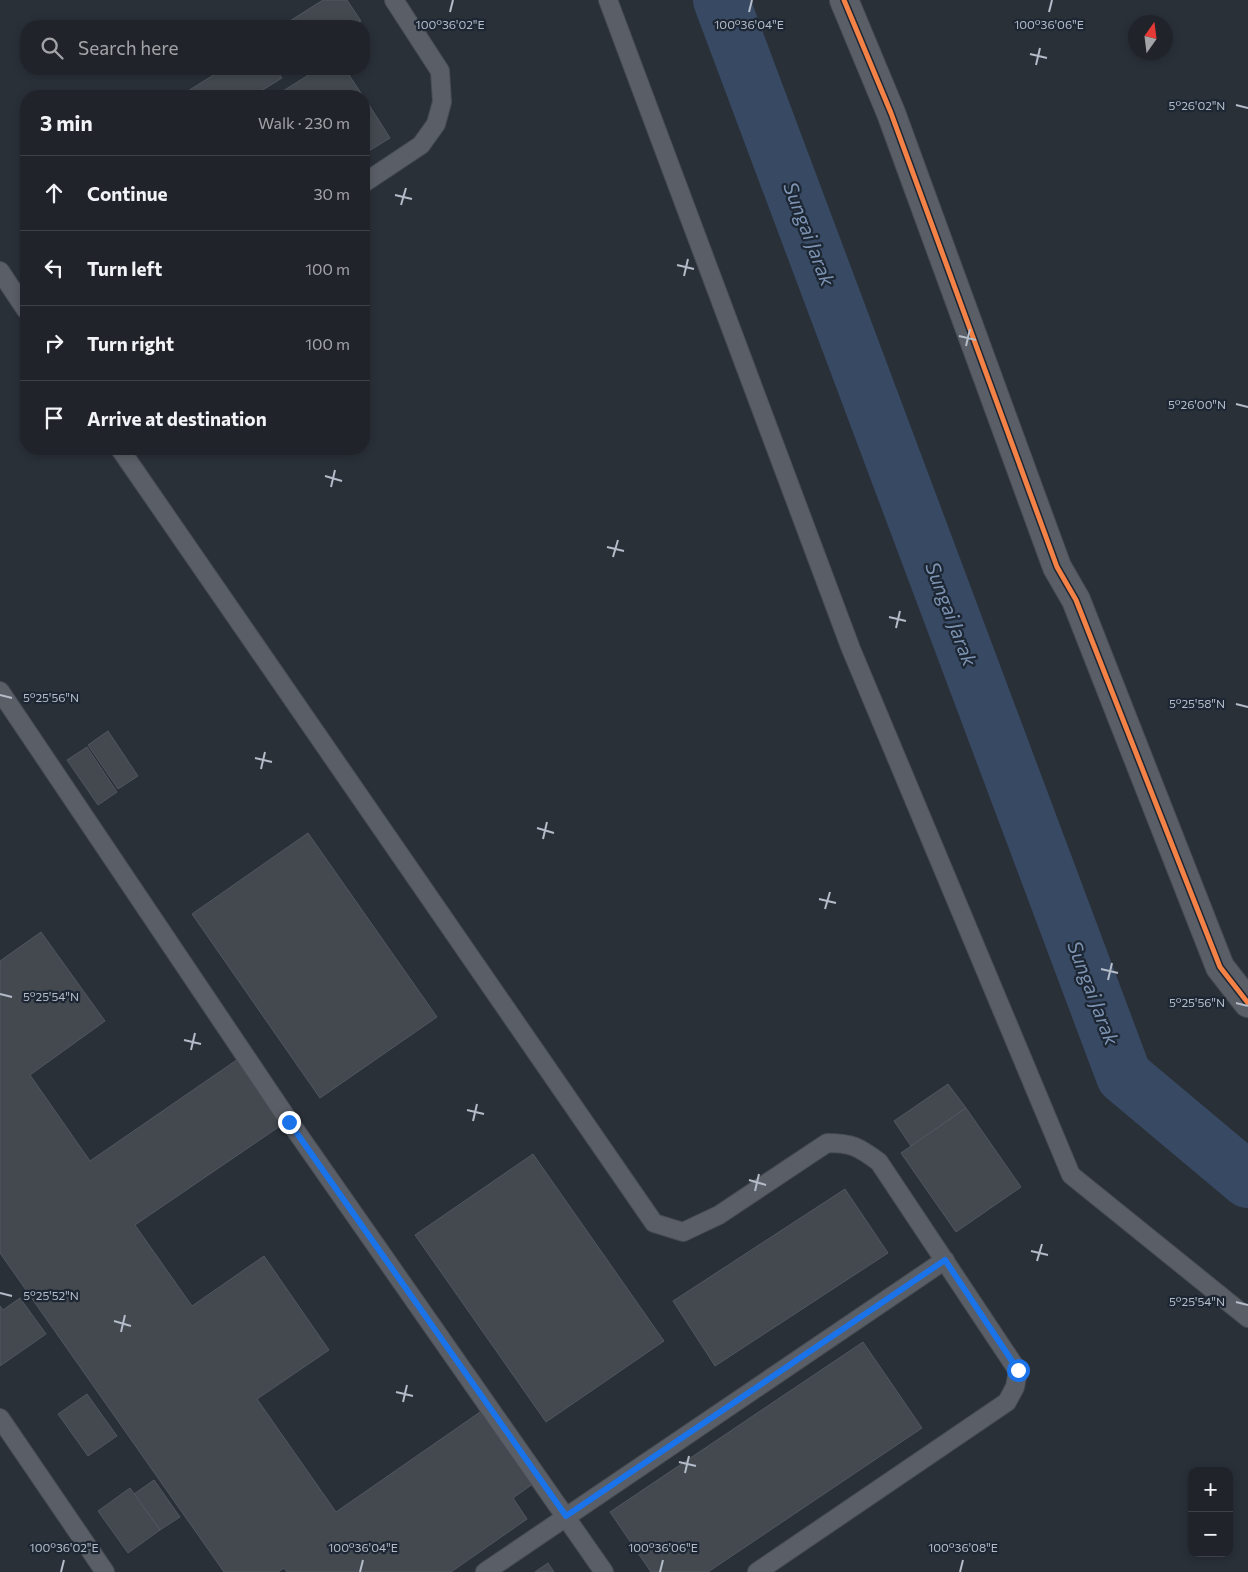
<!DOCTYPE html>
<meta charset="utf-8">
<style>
body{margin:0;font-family:Commissioner,sans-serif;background:#2d3036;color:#f1f3f6}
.controls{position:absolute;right:15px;bottom:15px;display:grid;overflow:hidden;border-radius:10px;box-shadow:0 2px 8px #0003}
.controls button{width:45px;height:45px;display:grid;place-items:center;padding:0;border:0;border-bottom:1px solid #3d4147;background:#20242a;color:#f1f3f6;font:25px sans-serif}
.compass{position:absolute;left:1128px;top:15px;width:45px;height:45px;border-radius:50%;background:#20242a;box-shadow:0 2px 8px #0003;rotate:14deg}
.stop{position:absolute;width:15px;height:15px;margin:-11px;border:4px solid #1a73e8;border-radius:50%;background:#fff}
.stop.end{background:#1a73e8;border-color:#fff;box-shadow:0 1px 5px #0008}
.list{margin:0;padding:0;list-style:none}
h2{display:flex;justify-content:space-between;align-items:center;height:65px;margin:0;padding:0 20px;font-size:21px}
h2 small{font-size:16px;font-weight:400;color:#a2a4a8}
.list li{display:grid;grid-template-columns:32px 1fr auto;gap:15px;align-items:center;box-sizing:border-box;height:75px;padding:0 20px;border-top:1px solid #3d4147}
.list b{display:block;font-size:19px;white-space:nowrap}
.list em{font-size:16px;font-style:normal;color:#a2a4a8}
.icon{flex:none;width:28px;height:28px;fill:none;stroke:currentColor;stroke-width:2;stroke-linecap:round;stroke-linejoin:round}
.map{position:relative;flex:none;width:1248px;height:1572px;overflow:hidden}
.search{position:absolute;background:#20242a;box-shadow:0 2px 8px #0003;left:20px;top:20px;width:350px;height:55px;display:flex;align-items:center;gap:12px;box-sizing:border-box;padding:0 18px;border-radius:20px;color:#a2a4a8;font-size:19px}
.panel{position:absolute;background:#20242a;box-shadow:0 2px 8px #0003;left:20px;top:90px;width:350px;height:365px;border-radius:20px}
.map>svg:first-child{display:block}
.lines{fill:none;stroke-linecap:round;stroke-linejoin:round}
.river{stroke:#384963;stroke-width:56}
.building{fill:#444950;stroke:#52575f}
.service-casing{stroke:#484c53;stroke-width:20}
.minor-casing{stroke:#484c53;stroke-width:30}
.service{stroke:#5a5e66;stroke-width:18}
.minor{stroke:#5a5e66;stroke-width:28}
.cycleway-casing{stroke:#1d2633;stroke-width:8}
.cycleway{stroke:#f48246;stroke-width:5}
.route{stroke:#1a73e8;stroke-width:6}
.ticks{fill:none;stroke:#b4bcc9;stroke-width:2}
.labels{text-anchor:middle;stroke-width:4.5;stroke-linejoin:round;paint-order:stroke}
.water-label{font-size:20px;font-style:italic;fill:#7c92b1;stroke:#1d2633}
.ticks-label{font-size:12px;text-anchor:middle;fill:#b4bcc9;stroke:#1d2633;stroke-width:4.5;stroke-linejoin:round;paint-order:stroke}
</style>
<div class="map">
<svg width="1248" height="1572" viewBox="0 0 1248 1572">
<rect width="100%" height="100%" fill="#2a3038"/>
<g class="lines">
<path class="river" d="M721,0L1124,1076L1248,1180"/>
</g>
<g class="building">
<path d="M323,0H347L361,21L353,26H282Z"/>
<path d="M223,69H276L282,78L253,96H180Z"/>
<path d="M318,69H345L363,96H275Z"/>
<path d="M364,97L390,138L364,154Z"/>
<path d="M108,731L138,776L118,789L88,745Z"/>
<path d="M87,747L117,792L98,805L67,760Z"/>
<path d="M308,833L437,1017L320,1098L192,914Z"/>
<path d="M41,932L105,1021L30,1075L90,1161L241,1057L286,1122L135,1225L192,1306L264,1256L329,1350L257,1399L336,1512L483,1410L534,1483L513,1498L527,1519L451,1572H287L284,1568L278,1572H224L0,1253V961Z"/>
<path d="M948,1084L966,1108L911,1146L894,1121Z"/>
<path d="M966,1108L1021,1187L956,1232L901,1153Z"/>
<path d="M533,1154L664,1341L546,1422L415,1235Z"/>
<path d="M845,1189L888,1253L715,1366L673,1301Z"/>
<path d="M20,1298L46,1334L0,1366V1306L3,1310Z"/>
<path d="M863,1342L922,1428L708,1572H651L610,1512Z"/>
<path d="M87,1394L117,1436L88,1456L58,1414Z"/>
<path d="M154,1480L180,1517L160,1530L134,1494Z"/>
<path d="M130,1488L160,1530L128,1553L98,1511Z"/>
<path d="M548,1563L554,1572H535Z"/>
</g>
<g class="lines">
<defs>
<g id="service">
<path d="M608,0L851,649L1071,1175L1248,1318"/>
<path d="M364,183L421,145L436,124L442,102L440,71L394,0"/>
<path d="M0,271L26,310"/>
<path d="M120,449L654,1223L683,1232L719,1215L827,1143C852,1143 859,1147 879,1162L1018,1371L1015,1387L1007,1402L757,1572"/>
<path d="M0,691L289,1121L604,1572"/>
<path d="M0,1418L105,1572"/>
<path d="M485,1572L945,1260"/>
</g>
<path id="minor" d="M844,0L891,113L1057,567L1076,600L1220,967L1248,1003"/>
</defs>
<use href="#service" class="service-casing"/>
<use href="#minor" class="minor-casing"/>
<use href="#service" class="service"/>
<use href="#minor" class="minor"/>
<defs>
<path id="cycleway" d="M844,0L891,113L1057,567L1076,600L1220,967L1248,1003"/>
</defs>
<use href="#cycleway" class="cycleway-casing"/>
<use href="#cycleway" class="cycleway"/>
</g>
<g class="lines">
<path class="route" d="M289,1122L566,1516L945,1260L1018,1370"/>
</g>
<path class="ticks" d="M450,12L453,0M749,12L752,0M1049,12L1052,0M1030,54L1047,58M1036,65L1040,48M1236,105L1248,108M395,195L412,199M401,205L406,188M677,265L694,269M684,276L688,259M959,336L976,340M966,346L970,329M1236,404L1248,407M325,476L342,481M331,487L335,470M607,547L624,551M613,557L618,540M889,617L906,621M896,628L900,611M0,695L12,698M1236,704L1248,707M255,758L272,762M261,769L265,752M537,828L554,833M543,839L547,822M819,899L836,903M825,909L830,892M1101,969L1118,973M1108,980L1112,963M0,994L12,997M1236,1003L1248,1006M184,1040L201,1044M191,1050L195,1033M467,1110L484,1114M473,1121L477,1104M749,1180L766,1185M755,1191L759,1174M1031,1251L1048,1255M1037,1261L1042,1244M0,1293L12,1296M1236,1302L1248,1305M114,1321L131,1326M121,1332L125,1315M396,1392L413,1396M403,1402L407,1385M679,1462L696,1466M685,1473L689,1456M61,1572L64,1560M360,1572L363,1560M660,1572L663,1560M960,1572L963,1560"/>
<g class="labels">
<g class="water-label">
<text transform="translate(809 234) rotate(69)" y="7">Sungai Jarak</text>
<text transform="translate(951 614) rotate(69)" y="7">Sungai Jarak</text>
<text transform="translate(1093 993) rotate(69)" y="7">Sungai Jarak</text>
</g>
</g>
<g class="ticks-label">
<text x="450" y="29">100°36'02"E</text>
<text x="749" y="29">100°36'04"E</text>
<text x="1049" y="29">100°36'06"E</text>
<text x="1197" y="110">5°26'02"N</text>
<text x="1197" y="409">5°26'00"N</text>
<text x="51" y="702">5°25'56"N</text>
<text x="1197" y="708">5°25'58"N</text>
<text x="51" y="1001">5°25'54"N</text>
<text x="1197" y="1007">5°25'56"N</text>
<text x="51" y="1300">5°25'52"N</text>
<text x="1197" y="1306">5°25'54"N</text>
<text x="64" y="1552">100°36'02"E</text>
<text x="363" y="1552">100°36'04"E</text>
<text x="663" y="1552">100°36'06"E</text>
<text x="963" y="1552">100°36'08"E</text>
</g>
</svg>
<div class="controls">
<button>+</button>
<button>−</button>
</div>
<svg class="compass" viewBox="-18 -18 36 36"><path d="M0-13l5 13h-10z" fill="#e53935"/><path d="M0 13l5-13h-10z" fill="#a2a4a8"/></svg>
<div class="stop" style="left:1018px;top:1370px"></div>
<div class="stop end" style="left:289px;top:1122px"></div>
<div class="search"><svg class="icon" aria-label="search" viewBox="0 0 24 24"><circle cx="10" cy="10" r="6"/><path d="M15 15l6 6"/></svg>Search here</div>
<section class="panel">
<h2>3 min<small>Walk · 230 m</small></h2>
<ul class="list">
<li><svg class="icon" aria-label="ahead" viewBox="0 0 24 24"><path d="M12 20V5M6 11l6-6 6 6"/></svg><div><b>Continue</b></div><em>30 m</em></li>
<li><svg class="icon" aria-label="left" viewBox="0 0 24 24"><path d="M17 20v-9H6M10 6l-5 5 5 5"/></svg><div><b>Turn left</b></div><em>100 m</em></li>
<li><svg class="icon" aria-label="right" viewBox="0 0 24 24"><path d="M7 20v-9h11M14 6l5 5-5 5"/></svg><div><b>Turn right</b></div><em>100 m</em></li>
<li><svg class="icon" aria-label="arrive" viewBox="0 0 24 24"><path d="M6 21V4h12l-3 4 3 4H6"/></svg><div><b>Arrive at destination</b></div></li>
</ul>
</section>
</div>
